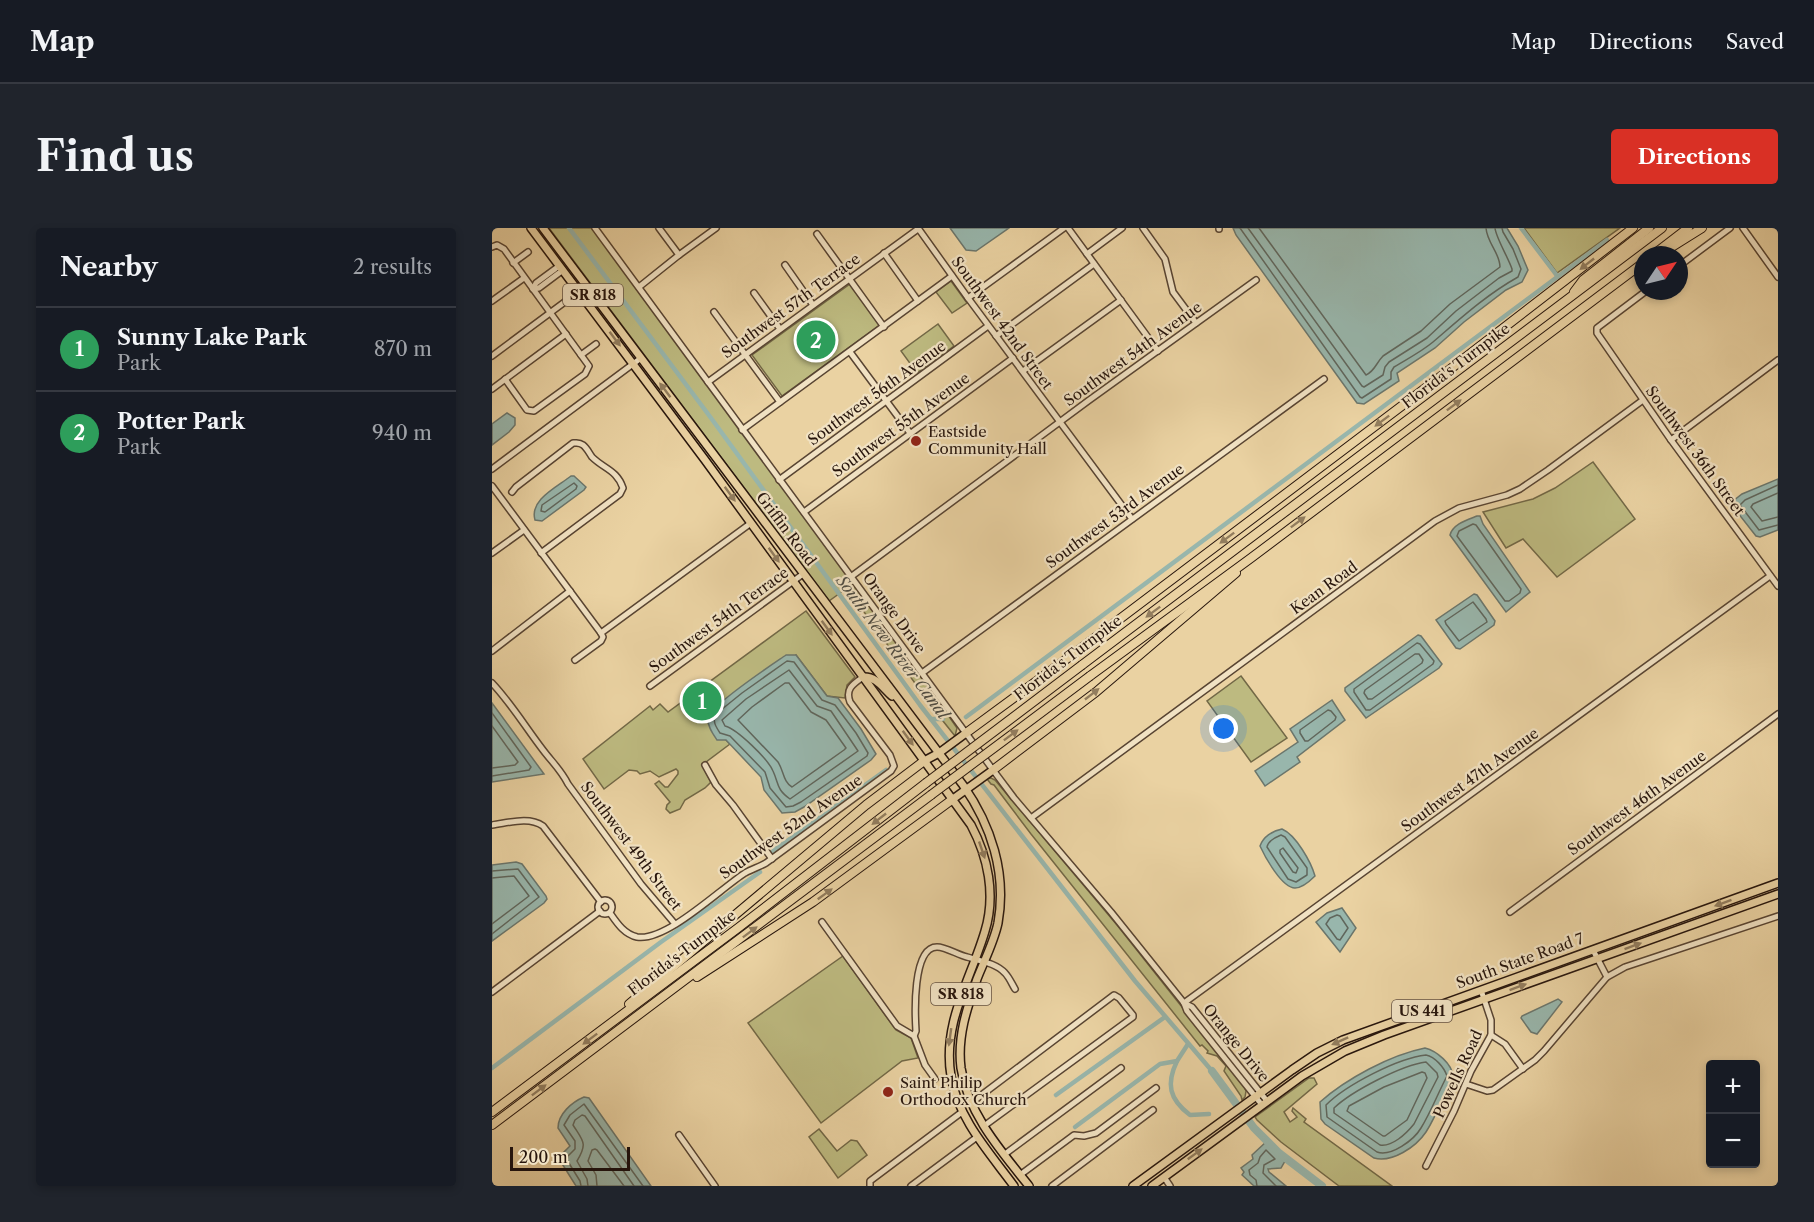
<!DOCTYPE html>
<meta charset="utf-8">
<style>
body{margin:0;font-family:"Libre Caslon Text",serif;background:#20242c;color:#f1f3f6}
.controls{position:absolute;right:18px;bottom:18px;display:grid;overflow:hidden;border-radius:6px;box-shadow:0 3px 9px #0003}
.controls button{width:54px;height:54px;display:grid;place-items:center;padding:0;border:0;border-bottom:2px solid #363941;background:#171b24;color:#f1f3f6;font:30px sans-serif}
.compass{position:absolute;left:1142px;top:18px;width:54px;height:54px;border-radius:50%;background:#171b24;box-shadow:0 3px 9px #0003;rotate:55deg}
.scale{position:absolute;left:18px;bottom:15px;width:120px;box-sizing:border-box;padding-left:6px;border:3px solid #27150c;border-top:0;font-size:16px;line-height:21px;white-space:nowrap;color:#27150c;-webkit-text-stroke:4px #f1e2c3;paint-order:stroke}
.you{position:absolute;left:732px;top:501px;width:21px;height:21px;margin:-15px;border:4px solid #fff;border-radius:50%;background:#1a73e8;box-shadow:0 0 0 9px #1a73e833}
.badge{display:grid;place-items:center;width:39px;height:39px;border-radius:50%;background:#d93025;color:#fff;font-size:20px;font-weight:700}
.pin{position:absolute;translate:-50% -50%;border:3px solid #fff;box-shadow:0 2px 6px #0006}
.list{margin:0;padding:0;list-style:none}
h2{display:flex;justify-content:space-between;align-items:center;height:78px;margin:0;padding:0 24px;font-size:26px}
h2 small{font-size:20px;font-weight:400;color:#9ea1a6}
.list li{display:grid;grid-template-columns:39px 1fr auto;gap:18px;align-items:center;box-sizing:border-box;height:84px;padding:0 24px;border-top:2px solid #363941}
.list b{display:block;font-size:22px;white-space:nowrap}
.list p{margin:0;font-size:20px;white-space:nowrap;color:#9ea1a6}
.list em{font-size:20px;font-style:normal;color:#9ea1a6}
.map{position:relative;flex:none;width:1286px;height:958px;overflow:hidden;border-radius:6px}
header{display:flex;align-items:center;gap:36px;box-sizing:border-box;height:84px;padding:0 30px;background:#171b24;border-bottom:2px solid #363941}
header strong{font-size:28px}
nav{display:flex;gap:33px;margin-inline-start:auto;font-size:21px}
.intro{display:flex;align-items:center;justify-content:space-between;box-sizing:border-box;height:144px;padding:0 36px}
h1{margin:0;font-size:42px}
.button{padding:15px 27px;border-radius:6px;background:#d93025;color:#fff;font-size:21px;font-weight:700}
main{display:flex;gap:36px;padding:0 36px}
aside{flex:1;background:#171b24;border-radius:6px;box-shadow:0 3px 9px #0003}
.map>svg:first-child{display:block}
.green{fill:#bdba80;stroke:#726846;stroke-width:1.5}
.water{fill:#98b6ac;stroke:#6b766c;stroke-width:1.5}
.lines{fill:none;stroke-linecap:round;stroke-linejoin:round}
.shore{stroke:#60665c;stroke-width:1.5}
.canal{stroke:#98b6ac;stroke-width:4.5}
.river{stroke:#98b6ac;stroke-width:8}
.minor-casing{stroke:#584432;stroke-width:8}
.major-casing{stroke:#27150c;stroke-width:10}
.highway-casing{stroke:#27150c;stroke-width:10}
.minor{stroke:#f1e2c3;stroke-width:5}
.major{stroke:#ead2a2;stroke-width:7}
.highway{stroke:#ead2a2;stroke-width:8}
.highway-bridge-casing{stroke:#27150c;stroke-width:10;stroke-linecap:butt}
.highway-bridge{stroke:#ead2a2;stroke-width:8}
.oneway{fill:#927d5e}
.poi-dot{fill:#8f2418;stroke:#f1e2c3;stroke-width:2}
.labels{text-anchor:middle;stroke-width:4.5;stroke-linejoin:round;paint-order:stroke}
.shield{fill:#f1e2c3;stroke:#645243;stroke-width:1.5}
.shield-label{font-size:14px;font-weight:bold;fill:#27150c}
.street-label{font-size:15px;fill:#27150c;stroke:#f1e2c3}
.poi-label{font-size:15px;fill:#27150c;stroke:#f1e2c3;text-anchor:start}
.water-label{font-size:16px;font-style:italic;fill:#4f4d44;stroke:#f1e2c3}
</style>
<header>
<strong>Map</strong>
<nav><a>Map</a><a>Directions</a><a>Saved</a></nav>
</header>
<div class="intro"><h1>Find us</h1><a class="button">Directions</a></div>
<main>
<aside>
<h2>Nearby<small>2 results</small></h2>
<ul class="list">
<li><span class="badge" style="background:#2e9e5b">1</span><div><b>Sunny Lake Park</b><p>Park</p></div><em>870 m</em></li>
<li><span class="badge" style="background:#2e9e5b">2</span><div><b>Potter Park</b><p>Park</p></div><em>940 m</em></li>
</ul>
</aside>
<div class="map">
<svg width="1286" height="958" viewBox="0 0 1286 958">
<rect width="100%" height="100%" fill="#ead2a2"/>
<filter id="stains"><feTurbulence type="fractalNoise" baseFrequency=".00333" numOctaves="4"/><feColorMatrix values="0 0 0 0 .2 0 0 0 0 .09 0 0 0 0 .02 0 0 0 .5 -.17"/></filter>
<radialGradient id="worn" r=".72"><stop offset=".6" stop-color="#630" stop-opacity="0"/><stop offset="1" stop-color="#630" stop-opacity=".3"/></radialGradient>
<g class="green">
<path d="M57,0H101L426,444L465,500L463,508L451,493L452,490L430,465L355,360L337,373Z"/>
<path d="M1032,0H1128L1065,45Z"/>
<path d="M459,53L475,75L460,85L444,64Z"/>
<path d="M358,56L388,97L290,168L260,127Z"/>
<path d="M446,96L462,118L425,145L409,123Z"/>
<path d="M1101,234L1143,291L1065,349L1031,311L1014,320L991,284L1041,271L1063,260Z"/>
<path d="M314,383L363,449L355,457L353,470L335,468L304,427L234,512L238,516L210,537L219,554L213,560L193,572L188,581L178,585L174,581L175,577L178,574L163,556L167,553L173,559H176L186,546V543L184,541L167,549L158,543L148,546L145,543L137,542L112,561L91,531L158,478L161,482L168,476L176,484Z"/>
<path d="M749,448L795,510L759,534L715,473Z"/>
<path d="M499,550L503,552L625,697L751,856L754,863L753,869L750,872L749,868L732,843L734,838L725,828L715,825L716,823L710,817L708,818L539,606L502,557L499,556L495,551Z"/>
<path d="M351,728L404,802L419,810L426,830L410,833L329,895L256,795Z"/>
<path d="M817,850H822L825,856L792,884L798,894L805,889L800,883L801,880L814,891L812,894L900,958H847L789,914L765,892L763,889Z"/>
<path d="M327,901L345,923L359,912L365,913L375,927L346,950L317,909Z"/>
</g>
<g class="water">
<path d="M458,0H517L484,23L474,22Z"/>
<path d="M741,0H1015L1026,18L1036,42L1030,54L1014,62L972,94L943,120L905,145L907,153L872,176L865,175L744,7Z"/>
<path d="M15,185L23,190V197L17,204L0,217V196Z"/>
<path d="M79,248H82L94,259L92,262L50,293L43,292C37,272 65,259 79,248Z"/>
<path d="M1286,251V302L1268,309L1264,308L1242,280L1241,273L1250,266Z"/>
<path d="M985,288H988L991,296L1038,364L1014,384L958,307C961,296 975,292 985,288Z"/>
<path d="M982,366L985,367L1003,393L1002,397L968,421L964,420L944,392Z"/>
<path d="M926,407L929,408L950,436L947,440L874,490L853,463V460Z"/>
<path d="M294,427H304L335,468L346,470L369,501L384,526L379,532L312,579L303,584L290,585L272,562L269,549L234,512H225C221,506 215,498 216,490C217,478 281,436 294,427Z"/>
<path d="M840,472L853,492L805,529L808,534L773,558L763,543L806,514L798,501Z"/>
<path d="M0,475L52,546L0,554Z"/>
<path d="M790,601C804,607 819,634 823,648C819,652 810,660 803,660C790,660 773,629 768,618C771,609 780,603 790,601Z"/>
<path d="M24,634L30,636L54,668L55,671L52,675L0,713V637Z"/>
<path d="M850,680L864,700L848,724L824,694L835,685Z"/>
<path d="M1066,771L1070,774L1045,806L1039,804L1029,790L1030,788Z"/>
<path d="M933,820C945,823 960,836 961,848C952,866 945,887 934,904C924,919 900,935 882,930L833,896L829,891L828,874C854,851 898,827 933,820Z"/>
<path d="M92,869L97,870L159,958H84L69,934L71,925L78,918L66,900C66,886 80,874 92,869Z"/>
<path d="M775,913L793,933L789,940L776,941L777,944L794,958H762L750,947L752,944L749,940L761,931L760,927Z"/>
</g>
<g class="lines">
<g class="shore">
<path d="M748,0L868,169L870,170L899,151V144L902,139C915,131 929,124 941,114C969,90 994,67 1026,49L1029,41L1021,21L1011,4L1010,0"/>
<path d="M756,0L870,158L872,159L891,147L893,139L897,134L935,110L964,83L1007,50L1020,43V41C1016,29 1004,10 1003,0"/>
<path d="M767,0L874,147C883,143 884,135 891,128L929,103L958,76L1008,39C1008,25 995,15 994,0"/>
<path d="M82,255L85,258L84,261L53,284L49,283L50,277Z"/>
<path d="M1286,257L1253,272L1248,277L1267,302L1286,297"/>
<path d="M1286,265L1261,276L1259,279L1270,293L1286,289"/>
<path d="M981,296L984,297L1029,361L1028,365L1017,373H1013L965,308L967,303Z"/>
<path d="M981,374L994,391L995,394L967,413L954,396L953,393Z"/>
<path d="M925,415L928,416L942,433L941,436L878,482H874L862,464V461Z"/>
<path d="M923,426H927L931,432L930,435L880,471H876L872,465L873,462Z"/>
<path d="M295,433L302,434L330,472L343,477L364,505L376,525L375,528L309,574L301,578L294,579L278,560L273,544L238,508L228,505C224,499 220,493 224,486L250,465Z"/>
<path d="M297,442L325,478L339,483L366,523L298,571C284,561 287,556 281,543C276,531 245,501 233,498L230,492L254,471Z"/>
<path d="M293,455H297L319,484L334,492L354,520L352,522L300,559C291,554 292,543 286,534L246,492L260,479Z"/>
<path d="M836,482L839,483L844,489L843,492L816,513H813L808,505V502Z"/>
<path d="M0,485L39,539L37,542L0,548"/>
<path d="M0,498L26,534L23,537L0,540"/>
<path d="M789,607L793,609L815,640V647L804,654L796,651L775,619C776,613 784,609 789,607Z"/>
<path d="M791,620L806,640L804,645L801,644L788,625V622Z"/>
<path d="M0,643L26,641L47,669L0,706"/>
<path d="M0,650L22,648L37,668L0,696"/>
<path d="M845,687L848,688L856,700L848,712L845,711L834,696L838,690Z"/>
<path d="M934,827C943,829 952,839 955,848C946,865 939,884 929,900C922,912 899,929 885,924L835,889L834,877C854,857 906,830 934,827Z"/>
<path d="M934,834L945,845L946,849L922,896C914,906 900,919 888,917L842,885V880C860,863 910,837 934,834Z"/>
<path d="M930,844L933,845L935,850L915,892L893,908H891L855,883L857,878L892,859Z"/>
<path d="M89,958L88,953L75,932L76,928L83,921V913L72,897L78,887L92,876L151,958"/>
<path d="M96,958L95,951L85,933C96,915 91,913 81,897L83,892L90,887L93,888L142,958"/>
<path d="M105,958L104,947L96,933L100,922L103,921L105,922L132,958"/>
<path d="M765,958L764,952L758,947L757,942L766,935L768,929L774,922L783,931L772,937L771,945L784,958"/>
</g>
<g class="canal">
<path d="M77,0L219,190L428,477L643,753L720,843"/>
<path d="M1029,0L1066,49"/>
<path d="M474,489L1115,12"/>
<path d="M439,491H451"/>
<path d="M281,623L394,542"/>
<path d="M685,833C674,856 677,871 698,887L717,886"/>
<path d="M0,840L169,714L268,644"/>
<path d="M564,867L673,789"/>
<path d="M583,899L668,836L685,833L696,816"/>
</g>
<path class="river" d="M720,843L762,900L787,925L830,958"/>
<defs>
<g id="minor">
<path d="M103,0L501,542L522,570L619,684L692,775L695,783L770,877"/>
<path d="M167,0L187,27"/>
<path d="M426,0L476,70L640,291"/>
<path d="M576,0L666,123"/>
<path d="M651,0L673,31L681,64L704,95"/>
<path d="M727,0V1"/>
<path d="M1251,0L1286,49"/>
<path d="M325,6L392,99"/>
<path d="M0,19L5,17L12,21L97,138L93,146L42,183L35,182L13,151"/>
<path d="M392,25L426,73"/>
<path d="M595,26L630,0"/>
<path d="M21,35L36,24"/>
<path d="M293,37L321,77"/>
<path d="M1187,38L1238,0"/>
<path d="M147,59L187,27L224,0"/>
<path d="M41,61L47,60L71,42"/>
<path d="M41,61L44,55L67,38"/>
<path d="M1154,63L1105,100V105L1179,212L1286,358"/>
<path d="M262,65L288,101"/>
<path d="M476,70L572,0"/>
<path d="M0,73L32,50"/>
<path d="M222,84L288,174"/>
<path d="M504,108L602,36"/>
<path d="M358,124L418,205"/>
<path d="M89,127L104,116"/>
<path d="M0,128L74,73"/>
<path d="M531,143L629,72"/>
<path d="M216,154L426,1"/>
<path d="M0,161L74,106"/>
<path d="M250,202L460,48"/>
<path d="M1179,212L1286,132"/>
<path d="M0,241L149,130"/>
<path d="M287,252L496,98"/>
<path d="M0,258L109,405"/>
<path d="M20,264L24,259L81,215C86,215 87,214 91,217C95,220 97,225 100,229C112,241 125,242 131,260L128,266L49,325"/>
<path d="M312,284L521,130"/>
<path d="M0,325L32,302"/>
<path d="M360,348L596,173L764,52"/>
<path d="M109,405L259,295"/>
<path d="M0,423L78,363"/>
<path d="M83,432L109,413L111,409L109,405"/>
<path d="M430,445L832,151"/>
<path d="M0,455C19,475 34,500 51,522C60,534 69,542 76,556L149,656L183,696"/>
<path d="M158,458L311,346"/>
<path d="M213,537L224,557L241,577L280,631"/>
<path d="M539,590L943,293L967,280L1015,267L1028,261L1056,242L1151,172"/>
<path d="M0,597C16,595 37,588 51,598L109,674"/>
<circle cx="113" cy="679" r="7"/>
<path d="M1018,684L1286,486"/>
<path d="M118,685C125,695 132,706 145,709C174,714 228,661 253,645C260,641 267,639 274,635L399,543L402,538L398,527L358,474C353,461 361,456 371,449"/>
<path d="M330,694L405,798L422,808L433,837L443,851"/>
<path d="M1101,722L1115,749L1133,739L1286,688"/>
<path d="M0,764L108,683"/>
<path d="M692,775L1278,348"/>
<path d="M692,775L700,779L775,873"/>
<path d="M999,807L1013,816L1031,841"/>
<path d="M422,808L424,803C423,787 420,719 445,719C454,719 466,727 475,729C488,733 504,735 513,745C517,749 520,756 523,761"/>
<path d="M974,856L995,863L1001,862L1043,832L1052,823L1115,749"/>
<path d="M479,875L622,767L627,770L641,787V789L492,898"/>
<path d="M187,907L223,958"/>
<path d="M513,926L629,840"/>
<path d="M934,938L962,883L979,843L999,807V792L989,762"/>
<path d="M528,947L582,907L592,908L604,905L664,860"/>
<path d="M672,949L678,958"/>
<path d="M378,958V953L470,884"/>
<path d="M419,958L485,909"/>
<path d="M560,958L661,882"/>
</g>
<g id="major">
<path d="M39,0L213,232L479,597C496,629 504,667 493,703C479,751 450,795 459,848C466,891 497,924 522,958"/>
<path d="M51,0L471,557C499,597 515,645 506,695C502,714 492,733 485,751C475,780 465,809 469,840C476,886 509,923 537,958"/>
<path d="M371,449C384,448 391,460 400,468"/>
<path d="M432,533L447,525L474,505"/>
<path d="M461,571L501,542"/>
<path d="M641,958L800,842L825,825L851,812L1286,655"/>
<path d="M660,958L810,848L853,823L892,807L1286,666"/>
</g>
<g id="highway">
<path d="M1161,27L1196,0"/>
<path d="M1167,27L1210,0"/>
<path d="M1082,64L1091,52L1157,0"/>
<path d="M590,437L1170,0"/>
<path d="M598,448L759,330L1151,35"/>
<path d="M474,505L588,421L948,149L1141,0"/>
<path d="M501,542L604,464L744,345"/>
<path d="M205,749L321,674L461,571"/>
<path d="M137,776L374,577L432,533"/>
<path d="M0,884L246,700L434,555"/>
<path d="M0,897L439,567"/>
</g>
</defs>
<use href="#minor" class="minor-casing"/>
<use href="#major" class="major-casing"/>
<use href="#highway" class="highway-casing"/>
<use href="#minor" class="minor"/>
<use href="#major" class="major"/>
<use href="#highway" class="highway"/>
<defs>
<g id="highway-bridge">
<path d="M434,555L590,437"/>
<path d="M439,567L598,448"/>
</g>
</defs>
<use href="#highway-bridge" class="highway-bridge-casing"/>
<use href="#highway-bridge" class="highway-bridge"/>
</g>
<defs><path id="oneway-solid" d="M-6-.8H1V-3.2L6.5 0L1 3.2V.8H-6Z" transform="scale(1.5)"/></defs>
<g class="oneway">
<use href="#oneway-solid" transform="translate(1095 36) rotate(142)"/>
<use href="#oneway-solid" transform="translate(123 111) rotate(53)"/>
<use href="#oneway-solid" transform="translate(173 162) rotate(-127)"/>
<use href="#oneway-solid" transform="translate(962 177) rotate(-37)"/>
<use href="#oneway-solid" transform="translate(890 193) rotate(143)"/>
<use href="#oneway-solid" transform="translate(238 266) rotate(54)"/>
<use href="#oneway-solid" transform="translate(806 294) rotate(-37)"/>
<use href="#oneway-solid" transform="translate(735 310) rotate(143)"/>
<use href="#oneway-solid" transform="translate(282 327) rotate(54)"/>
<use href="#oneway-solid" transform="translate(661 384) rotate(143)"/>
<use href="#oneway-solid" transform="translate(335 400) rotate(54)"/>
<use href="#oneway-solid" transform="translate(600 466) rotate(-38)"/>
<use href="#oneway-solid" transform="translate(519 507) rotate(-37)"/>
<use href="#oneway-solid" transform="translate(416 510) rotate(54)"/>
<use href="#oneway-solid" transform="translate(387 591) rotate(142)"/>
<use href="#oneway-solid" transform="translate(490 622) rotate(71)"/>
<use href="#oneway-solid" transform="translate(333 666) rotate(-36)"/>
<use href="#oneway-solid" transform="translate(1231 675) rotate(160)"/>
<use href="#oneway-solid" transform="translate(258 704) rotate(-37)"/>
<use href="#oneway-solid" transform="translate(1141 718) rotate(-20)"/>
<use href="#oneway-solid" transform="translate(1026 759) rotate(-20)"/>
<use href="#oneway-solid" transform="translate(458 809) rotate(98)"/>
<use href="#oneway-solid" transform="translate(98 811) rotate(143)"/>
<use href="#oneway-solid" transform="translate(848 813) rotate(156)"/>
<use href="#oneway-solid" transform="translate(47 862) rotate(-37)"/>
<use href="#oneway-solid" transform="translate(703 926) rotate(-36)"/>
</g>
<g class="poi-dot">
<circle cx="424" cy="213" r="6"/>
<circle cx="396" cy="864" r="6"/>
</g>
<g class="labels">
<g class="shield">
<rect x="71" y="56" width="60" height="22" rx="4.5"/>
<rect x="439" y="755" width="60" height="22" rx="4.5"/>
<rect x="900" y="772" width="60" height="22" rx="4.5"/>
</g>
<g class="shield-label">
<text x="101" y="72">SR 818</text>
<text x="469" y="771">SR 818</text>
<text x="930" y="788">US 441</text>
</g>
<g class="street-label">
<text transform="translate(299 78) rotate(-36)" y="5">Southwest 57th Terrace</text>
<text transform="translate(510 95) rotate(54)" y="5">Southwest 42nd Street</text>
<text transform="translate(641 126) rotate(-36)" y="5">Southwest 54th Avenue</text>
<text transform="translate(964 138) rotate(-37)" y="5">Florida's Turnpike</text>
<text transform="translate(385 165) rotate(-36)" y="5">Southwest 56th Avenue</text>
<text transform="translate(409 197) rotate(-36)" y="5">Southwest 55th Avenue</text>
<text transform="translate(1203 223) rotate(54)" y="5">Southwest 36th Street</text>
<text transform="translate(623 288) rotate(-36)" y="5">Southwest 53rd Avenue</text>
<text transform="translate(294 301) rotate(53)" y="5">Griffin Road</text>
<text transform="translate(832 360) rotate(-36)" y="5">Kean Road</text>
<text transform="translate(402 385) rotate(54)" y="5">Orange Drive</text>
<text transform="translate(227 392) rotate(-36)" y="5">Southwest 54th Terrace</text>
<text transform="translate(576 430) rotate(-37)" y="5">Florida's Turnpike</text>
<text transform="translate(978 552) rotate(-36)" y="5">Southwest 47th Avenue</text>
<text transform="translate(1145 575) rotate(-36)" y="5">Southwest 46th Avenue</text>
<text transform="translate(299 599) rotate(-35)" y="5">Southwest 52nd Avenue</text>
<text transform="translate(139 618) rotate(53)" y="5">Southwest 49th Street</text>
<text transform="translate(190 725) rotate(-37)" y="5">Florida's Turnpike</text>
<text transform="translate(1028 733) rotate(-20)" y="5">South State Road 7</text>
<text transform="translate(744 815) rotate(51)" y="5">Orange Drive</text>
<text transform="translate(966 846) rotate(-65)" y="5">Powells Road</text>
</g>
<g class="poi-label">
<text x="436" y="209">Eastside<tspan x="436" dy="17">Community Hall</tspan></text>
<text x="408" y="860">Saint Philip<tspan x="408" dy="17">Orthodox Church</tspan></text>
</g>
<g class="water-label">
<text transform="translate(401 419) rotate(53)" y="6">South New River Canal</text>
</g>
</g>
<rect width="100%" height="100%" filter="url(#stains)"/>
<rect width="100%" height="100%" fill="url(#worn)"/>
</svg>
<div class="controls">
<button>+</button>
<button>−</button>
</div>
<svg class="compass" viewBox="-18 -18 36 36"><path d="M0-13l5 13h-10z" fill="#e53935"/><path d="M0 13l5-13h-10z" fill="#9ea1a6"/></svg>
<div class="scale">200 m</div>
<div class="you"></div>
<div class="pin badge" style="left:210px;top:473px;background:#2e9e5b">1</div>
<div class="pin badge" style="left:324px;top:112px;background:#2e9e5b">2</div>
</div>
</main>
